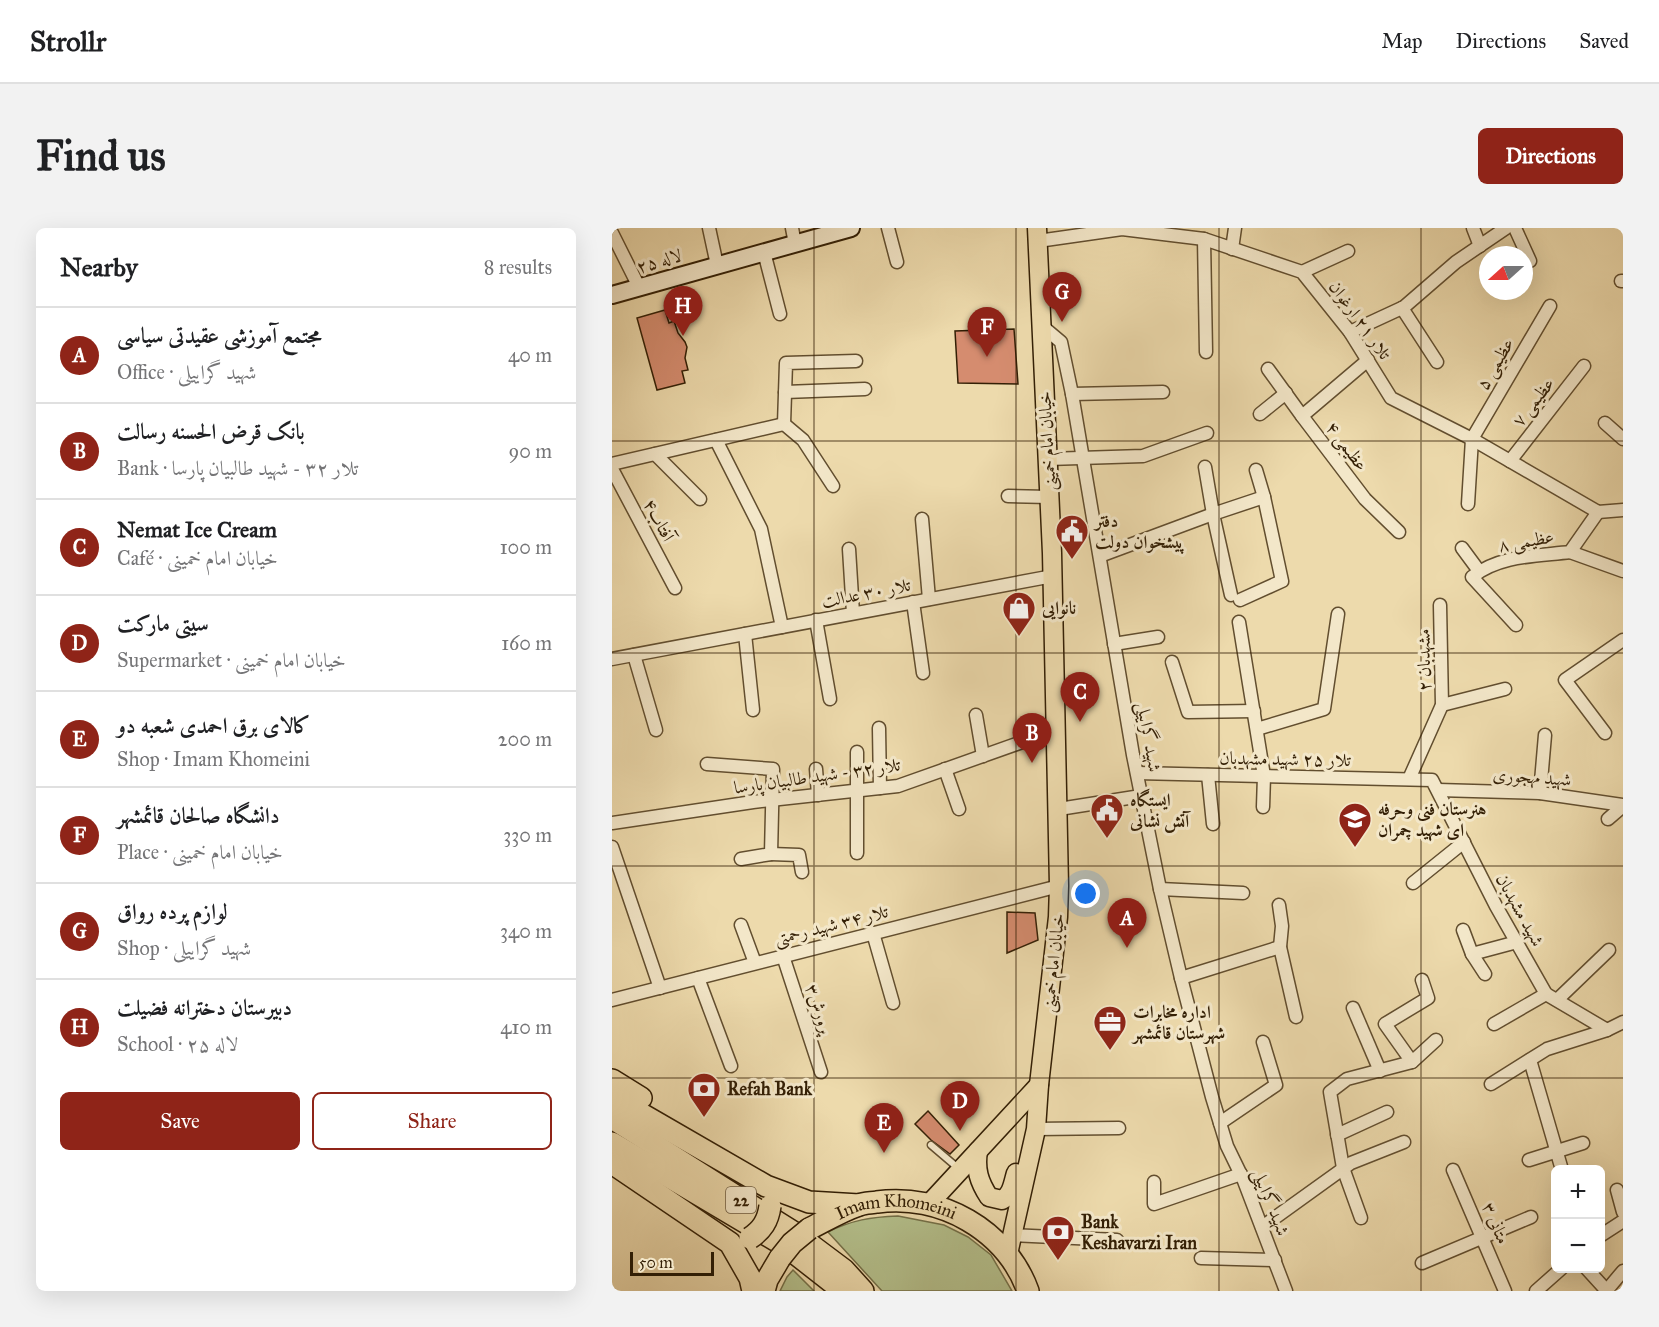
<!DOCTYPE html>
<meta charset="utf-8">
<style>
body{margin:0;font-family:"IM FELL Great Primer",Amiri,serif;background:#f2f2f2;color:#202124}
.controls{position:absolute;right:18px;bottom:18px;display:grid;overflow:hidden;border-radius:9px;box-shadow:0 6px 24px #0002}
.controls button{width:54px;height:54px;display:grid;place-items:center;padding:0;border:0;border-bottom:2px solid #e0e0e0;background:#fff;color:#202124;font:30px sans-serif}
.compass{position:absolute;left:867px;top:18px;width:54px;height:54px;border-radius:50%;background:#fff;box-shadow:0 6px 24px #0002;rotate:249deg}
.scale{position:absolute;left:18px;bottom:15px;width:84px;box-sizing:border-box;padding-left:6px;border:3px solid #331f05;border-top:0;font-size:16px;line-height:21px;white-space:nowrap;color:#331f05;-webkit-text-stroke:4px #f3e7c9;paint-order:stroke}
.you{position:absolute;left:474px;top:666px;width:21px;height:21px;margin:-15px;border:4px solid #fff;border-radius:50%;background:#1a73e8;box-shadow:0 0 0 9px #1a73e833}
.badge{display:grid;place-items:center;width:39px;height:39px;border-radius:50%;background:#8f2418;color:#fff;font-size:20px;font-weight:700}
.pin{position:absolute;translate:-50% -50px;filter:drop-shadow(0 2px 3px #0008)}
.pin::after{content:'';position:absolute;top:32px;width:21px;height:18px;background:inherit;clip-path:polygon(0 0,100% 0,50% 100%)}
.list{margin:0;padding:0;list-style:none}
h2{display:flex;justify-content:space-between;align-items:center;height:78px;margin:0;padding:0 24px;font-size:26px}
h2 small{font-size:20px;font-weight:400;color:#757577}
.list li{display:grid;grid-template-columns:39px 1fr auto;gap:18px;align-items:center;box-sizing:border-box;height:96px;padding:0 24px;border-top:2px solid #e0e0e0}
.list b{display:block;font-size:22px;white-space:nowrap}
.list p{margin:0;font-size:20px;white-space:nowrap;color:#757577}
.list em{font-size:20px;font-style:normal;color:#757577}
.actions{display:flex;gap:12px;padding:18px 24px}
.actions a{flex:1;padding:14px 0;border:2px solid #8f2418;border-radius:9px;text-align:center;font-size:21px;color:#8f2418}
.actions .main{background:#8f2418;color:#fff}
.map{position:relative;flex:none;width:1011px;height:1063px;overflow:hidden;border-radius:9px}
header{display:flex;align-items:center;gap:36px;box-sizing:border-box;height:84px;padding:0 30px;background:#fff;border-bottom:2px solid #e0e0e0}
header strong{font-size:28px}
nav{display:flex;gap:33px;margin-inline-start:auto;font-size:21px}
.intro{display:flex;align-items:center;justify-content:space-between;box-sizing:border-box;height:144px;padding:0 36px}
h1{margin:0;font-size:42px}
.button{padding:15px 27px;border-radius:9px;background:#8f2418;color:#fff;font-size:21px;font-weight:700}
main{display:flex;gap:36px;padding:0 36px}
aside{flex:1;background:#fff;border-radius:9px;box-shadow:0 6px 24px #0002}
.map>svg:first-child{display:block}
.green{fill:#b4c08c;stroke:#747048;stroke-width:1.5}
.building{fill:#d58c6f;stroke:#331f05;stroke-width:1.5}
.lines{fill:none;stroke-linecap:round;stroke-linejoin:round}
.lane-casing{stroke:#624e2f;stroke-width:9}
.street-casing{stroke:#624e2f;stroke-width:15}
.secondary-casing{stroke:#331f05;stroke-width:20}
.primary-casing{stroke:#331f05;stroke-width:21}
.highway-casing{stroke:#331f05;stroke-width:24}
.lane{stroke:#f3e7c9;stroke-width:6}
.street{stroke:#f3e7c9;stroke-width:12}
.secondary{stroke:#f3e7c9;stroke-width:16}
.primary{stroke:#eddaac;stroke-width:18}
.highway{stroke:#eddaac;stroke-width:21}
.highway-bridge-casing{stroke:#331f05;stroke-width:24;stroke-linecap:butt}
.highway-bridge{stroke:#eddaac;stroke-width:21}
.grid{fill:none;stroke:#331f05;stroke-width:1.5;stroke-opacity:0.55}
.labels{text-anchor:middle;stroke-width:6;stroke-linejoin:round;paint-order:stroke}
.shield{fill:#f3e7c9;stroke:#6d5b40;stroke-width:1.5}
.shield-label{font-size:16px;font-weight:bold;fill:#331f05}
.street-label{font-size:18px;fill:#331f05;stroke:#f3e7c9}
.poi-label{font-size:18px;font-weight:bold;fill:#331f05;stroke:#f3e7c9;text-anchor:start}
</style>
<header>
<strong>Strollr</strong>
<nav><a>Map</a><a>Directions</a><a>Saved</a></nav>
</header>
<div class="intro"><h1>Find us</h1><a class="button">Directions</a></div>
<main>
<aside>
<h2>Nearby<small>8 results</small></h2>
<ul class="list">
<li><span class="badge">A</span><div><b>مجتمع آموزشی عقیدتی سیاسی</b><p>Office · شهید گراییلی</p></div><em>40 m</em></li>
<li><span class="badge">B</span><div><b>بانک قرض الحسنه رسالت</b><p>Bank · تلار ۳۲ - شهید طالبیان پارسا</p></div><em>90 m</em></li>
<li><span class="badge">C</span><div><b>Nemat Ice Cream</b><p>Café · خیابان امام خمینی</p></div><em>100 m</em></li>
<li><span class="badge">D</span><div><b>سیتی مارکت</b><p>Supermarket · خیابان امام خمینی</p></div><em>160 m</em></li>
<li><span class="badge">E</span><div><b>کالای برق احمدی شعبه دو</b><p>Shop · Imam Khomeini</p></div><em>200 m</em></li>
<li><span class="badge">F</span><div><b>دانشگاه صالحان قائمشهر</b><p>Place · خیابان امام خمینی</p></div><em>330 m</em></li>
<li><span class="badge">G</span><div><b>لوازم پرده رواق</b><p>Shop · شهید گراییلی</p></div><em>340 m</em></li>
<li><span class="badge">H</span><div><b>دبیرستان دخترانه فضیلت</b><p>School · لاله ۲۵</p></div><em>410 m</em></li>
</ul>
<div class="actions"><a class="main">Save</a><a>Share</a></div>
</aside>
<div class="map">
<svg width="1011" height="1063" viewBox="0 0 1011 1063">
<rect width="100%" height="100%" fill="#eddaac"/>
<filter id="stains"><feTurbulence type="fractalNoise" baseFrequency=".00333" numOctaves="4"/><feColorMatrix values="0 0 0 0 .2 0 0 0 0 .09 0 0 0 0 .02 0 0 0 .5 -.17"/></filter>
<radialGradient id="worn" r=".72"><stop offset=".6" stop-color="#630" stop-opacity="0"/><stop offset="1" stop-color="#630" stop-opacity=".3"/></radialGradient>
<g class="green">
<path d="M286,988L332,997L356,1009L379,1027L400,1063H270L216,1004C240,992 259,989 286,988Z"/>
<path d="M181,1042L202,1063H168L175,1049Z"/>
</g>
<g class="building">
<path d="M53,82L57,95L62,93L66,105L73,114L75,119L73,130L76,142L70,143L73,155L45,162L25,90Z"/>
<path d="M402,101L406,156L346,155L343,103Z"/>
<path d="M395,684L423,685L426,712L395,725Z"/>
<path d="M316,883L347,917L338,926L319,912L303,896Z"/>
</g>
<g class="lines">
<defs>
<path id="lane" d="M319,917L346,940"/>
<g id="street">
<path d="M97,0L105,37"/>
<path d="M180,0L183,16"/>
<path d="M276,0L285,34"/>
<path d="M861,0L868,18"/>
<path d="M903,0L918,33"/>
<path d="M0,5L27,59"/>
<path d="M592,11L594,124"/>
<path d="M426,13L510,1L592,11L690,44L738,104L779,170L860,211L986,284L1011,282"/>
<path d="M620,21L623,0"/>
<path d="M152,24L168,86"/>
<path d="M690,44L736,23"/>
<path d="M1009,53H1011"/>
<path d="M790,80L825,134"/>
<path d="M430,98L449,114L460,166L521,527L548,661L569,750L600,869L615,918L632,953L674,1063"/>
<path d="M738,104L792,79L844,34L894,0"/>
<path d="M756,132L690,188L753,271L787,304"/>
<path d="M656,141L690,188"/>
<path d="M173,164L253,161"/>
<path d="M460,166L551,164"/>
<path d="M648,186L674,165"/>
<path d="M993,195L1011,211"/>
<path d="M172,196L174,135L244,133"/>
<path d="M172,196L191,212L221,258"/>
<path d="M104,212L149,301L170,399"/>
<path d="M43,226L88,271"/>
<path d="M436,231L531,228L595,205"/>
<path d="M898,233L972,138"/>
<path d="M0,236L172,196"/>
<path d="M593,239L601,286L619,367"/>
<path d="M0,241L63,360"/>
<path d="M396,268L437,269"/>
<path d="M856,276L860,211L938,78"/>
<path d="M310,291L317,371"/>
<path d="M850,320L867,343"/>
<path d="M237,321L241,385"/>
<path d="M958,324L1011,343"/>
<path d="M488,328L601,286L652,269"/>
<path d="M628,372L670,353L652,269L644,242"/>
<path d="M301,374L311,445"/>
<path d="M204,392L218,471"/>
<path d="M627,394L652,548L651,579"/>
<path d="M904,397L860,349C887,327 926,328 958,324L986,284"/>
<path d="M133,406L141,482"/>
<path d="M502,416L546,409"/>
<path d="M22,427L44,502"/>
<path d="M0,431L441,348"/>
<path d="M560,434L576,484L642,483"/>
<path d="M830,477L893,461"/>
<path d="M364,487L371,528"/>
<path d="M267,500L268,560"/>
<path d="M645,501L712,481L726,386"/>
<path d="M993,505L953,452L1011,412"/>
<path d="M95,536L161,541L159,626L129,631"/>
<path d="M204,541L206,567"/>
<path d="M333,541L347,581"/>
<path d="M525,545L820,552L884,678L934,766L995,802"/>
<path d="M596,547L601,596"/>
<path d="M797,551L830,477L828,377"/>
<path d="M826,562L928,565L1011,577"/>
<path d="M928,565L933,507"/>
<path d="M447,581L529,568"/>
<path d="M996,591L1011,578"/>
<path d="M0,595L141,574L286,558L444,502"/>
<path d="M0,619L48,760"/>
<path d="M245,625V524"/>
<path d="M159,626L187,627L190,644"/>
<path d="M801,655L852,614"/>
<path d="M548,661L631,665"/>
<path d="M667,677L670,698L668,719L684,789"/>
<path d="M129,697L143,735"/>
<path d="M851,702L860,726L873,746"/>
<path d="M261,705L281,775"/>
<path d="M860,726L905,714"/>
<path d="M171,728L209,844"/>
<path d="M86,750L119,838"/>
<path d="M569,750L668,719"/>
<path d="M0,772L447,658"/>
<path d="M945,772L997,722"/>
<path d="M741,780L768,843"/>
<path d="M882,796L934,766"/>
<path d="M918,832L950,942"/>
<path d="M800,834L773,796L816,770L810,752"/>
<path d="M879,856L935,821L995,802L1011,794"/>
<path d="M608,895L664,857L651,814"/>
<path d="M424,901L507,900"/>
<path d="M725,907L775,884"/>
<path d="M917,932L971,915"/>
<path d="M841,942L893,1063"/>
<path d="M542,954V976L629,946"/>
<path d="M1005,962L1011,984"/>
<path d="M749,990L731,940L718,864L735,851L800,834L824,812"/>
<path d="M650,999L739,935L792,914"/>
<path d="M400,1007L505,1012"/>
<path d="M988,1008L1011,993"/>
<path d="M589,1030L663,1032"/>
<path d="M810,1035L919,989"/>
<path d="M974,1040L995,1063"/>
<path d="M995,1062L1011,1043"/>
<path d="M924,1063L950,1040"/>
</g>
<path id="secondary" d="M0,67L239,0"/>
<g id="primary">
<path d="M366,923C363,941 367,954 377,969L390,972C400,967 401,955 404,945"/>
<path d="M317,976L427,857"/>
<path d="M396,1026L424,901L427,857L446,689L447,658L440,325L425,0"/>
</g>
<g id="highway">
<path d="M0,852L29,870"/>
<path d="M0,869L154,958L197,974L247,977"/>
<path d="M0,890L184,1006L232,1042L251,1063"/>
<path d="M0,915L175,1019L221,1055L228,1063"/>
<path d="M0,935L118,1015L138,1050L141,1063"/>
<path id="s1" d="M197,1001C213,993 229,983 247,977C252,975 259,975 265,974C328,965 394,1002 416,1063"/>
<path d="M152,1063L155,1052L168,1030"/>
</g>
</defs>
<use href="#lane" class="lane-casing"/>
<use href="#street" class="street-casing"/>
<use href="#secondary" class="secondary-casing"/>
<use href="#primary" class="primary-casing"/>
<use href="#highway" class="highway-casing"/>
<use href="#lane" class="lane"/>
<use href="#street" class="street"/>
<use href="#secondary" class="secondary"/>
<use href="#primary" class="primary"/>
<use href="#highway" class="highway"/>
<defs>
<g id="highway-bridge">
<path d="M138,1010C150,1002 156,993 158,978"/>
<path d="M168,1030L180,1015L197,1001"/>
</g>
</defs>
<use href="#highway-bridge" class="highway-bridge-casing"/>
<use href="#highway-bridge" class="highway-bridge"/>
</g>
<path class="grid" d="M202,0V1063M404,0V1063M607,0V1063M809,0V1063M0,213H1011M0,425H1011M0,638H1011M0,850H1011"/>
<defs>
<symbol id="civic-pin" viewBox="-11 -11 22 30"><path d="M0 17L-7.5 6A9.5 9.5 0 1 1 7.5 6Z" fill="#8f2418" stroke="#f3e7c9"/><path d="M-.6-6.5H3V-4.5H.6V-3L4-1V1h2V6H-6V1h2V-1L-.6-3ZM-1.2 2.5V6h2.4V2.5Z" fill="#fff"/></symbol>
<symbol id="shop-pin" viewBox="-11 -11 22 30"><path d="M0 17L-7.5 6A9.5 9.5 0 1 1 7.5 6Z" fill="#8f2418" stroke="#f3e7c9"/><path d="M-5-2.5h2.3a2.7 3.5 0 0 1 5.4 0H5L5.5 6h-11ZM-1.5-2.5h3a1.5 2.3 0 0 0-3 0Z" fill="#fff"/></symbol>
<symbol id="school-pin" viewBox="-11 -11 22 30"><path d="M0 17L-7.5 6A9.5 9.5 0 1 1 7.5 6Z" fill="#8f2418" stroke="#f3e7c9"/><path d="M0-5L7-2L0 1L-7-2ZM-4 1L0 2.5L4 1V4Q0 6-4 4Z" fill="#fff"/></symbol>
<symbol id="office-pin" viewBox="-11 -11 22 30"><path d="M0 17L-7.5 6A9.5 9.5 0 1 1 7.5 6Z" fill="#8f2418" stroke="#f3e7c9"/><path d="M-6-3h4V-5.5h4V-3h4V5H-6ZM-1-4.5V-3h2v-1.5ZM-6 0V1H6V0Z" fill="#fff"/></symbol>
<symbol id="bank-pin" viewBox="-11 -11 22 30"><path d="M0 17L-7.5 6A9.5 9.5 0 1 1 7.5 6Z" fill="#8f2418" stroke="#f3e7c9"/><path d="M-6-4H6V4H-6ZM0-2.3a2.3 2.3 0 1 0 0 4.6a2.3 2.3 0 1 0 0-4.6Z" fill="#fff"/></symbol>
</defs>
<g fill-rule="evenodd">
<use href="#civic-pin" x="441" y="284" width="38" height="52"/>
<use href="#shop-pin" x="388" y="361" width="38" height="52"/>
<use href="#civic-pin" x="476" y="563" width="38" height="52"/>
<use href="#school-pin" x="724" y="572" width="38" height="52"/>
<use href="#office-pin" x="479" y="775" width="38" height="52"/>
<use href="#bank-pin" x="73" y="842" width="38" height="52"/>
<use href="#bank-pin" x="427" y="985" width="38" height="52"/>
</g>
<g class="labels">
<rect class="shield" x="114" y="959" width="30" height="26" rx="4.5"/>
<g class="shield-label">
<text x="129" y="978">22</text>
</g>
<g class="street-label">
<text transform="translate(47 33) rotate(-16)" y="6">لاله ۲۵</text>
<text transform="translate(748 92) rotate(54)" y="6">تلار ۲۱ ارغوان</text>
<text transform="translate(883 136) rotate(-60)" y="6">عظیمی ۵</text>
<text transform="translate(921 174) rotate(-52)" y="6">عظیمی ۷</text>
<text transform="translate(435 213) rotate(-93)" y="6">خیابان امام خمینی</text>
<text transform="translate(735 218) rotate(53)" y="6">عظیمی ۴</text>
<text transform="translate(47 292) rotate(62)" y="6">آفتاب۴</text>
<text transform="translate(914 313) rotate(-10)" y="6">عظیمی ۸</text>
<text transform="translate(254 365) rotate(-11)" y="6">تلار ۳۰ عدالت</text>
<text transform="translate(812 432) rotate(-91)" y="6">مشهدبان ۲</text>
<text transform="translate(537 509) rotate(80)" y="6">شهید گراییلی</text>
<text transform="translate(673 531) rotate(1)" y="6">تلار ۲۵ شهید مشهدبان</text>
<text transform="translate(205 548) rotate(-8)" y="6">تلار ۳۲ - شهید طالبیان پارسا</text>
<text transform="translate(920 549) rotate(4)" y="6">شهید مهجوری</text>
<text transform="translate(908 682) rotate(61)" y="6">شهید مشهدبان</text>
<text transform="translate(219 697) rotate(-14)" y="6">تلار ۳۴ شهید رحمتی</text>
<text transform="translate(441 735) rotate(-84)" y="6">خیابان امام خمینی</text>
<text transform="translate(207 781) rotate(72)" y="6">پرورش۳</text>
<text transform="translate(659 974) rotate(68)" y="6">شهید گراییلی</text>
<text dy="6" stroke="none"><textPath href="#s1" startOffset="93">Imam Khomeini</textPath></text>
<text transform="translate(884 995) rotate(67)" y="6">متانی ۳</text>
</g>
<g class="poi-label">
<text x="483" y="299">دفتر<tspan x="483" dy="21">پیشخوان دولت</tspan></text>
<text x="430" y="386">نانوایی</text>
<text x="518" y="578">ایستگاه<tspan x="518" dy="21">آتش نشانی</tspan></text>
<text x="766" y="587">هنرستان فنی وحرفه<tspan x="766" dy="21">ای شهید چمران</tspan></text>
<text x="521" y="790">اداره مخابرات<tspan x="521" dy="21">شهرستان قائمشهر</tspan></text>
<text x="115" y="867">Refah Bank</text>
<text x="469" y="1000">Bank<tspan x="469" dy="21">Keshavarzi Iran</tspan></text>
</g>
</g>
<rect width="100%" height="100%" filter="url(#stains)"/>
<rect width="100%" height="100%" fill="url(#worn)"/>
</svg>
<div class="controls">
<button>+</button>
<button>−</button>
</div>
<svg class="compass" viewBox="-18 -18 36 36"><path d="M0-13l5 13h-10z" fill="#e53935"/><path d="M0 13l5-13h-10z" fill="#757577"/></svg>
<div class="scale">50 m</div>
<div class="you"></div>
<div class="pin badge" style="left:515px;top:720px">A</div>
<div class="pin badge" style="left:420px;top:535px">B</div>
<div class="pin badge" style="left:468px;top:494px">C</div>
<div class="pin badge" style="left:348px;top:903px">D</div>
<div class="pin badge" style="left:272px;top:925px">E</div>
<div class="pin badge" style="left:375px;top:129px">F</div>
<div class="pin badge" style="left:450px;top:94px">G</div>
<div class="pin badge" style="left:71px;top:108px">H</div>
</div>
</main>
